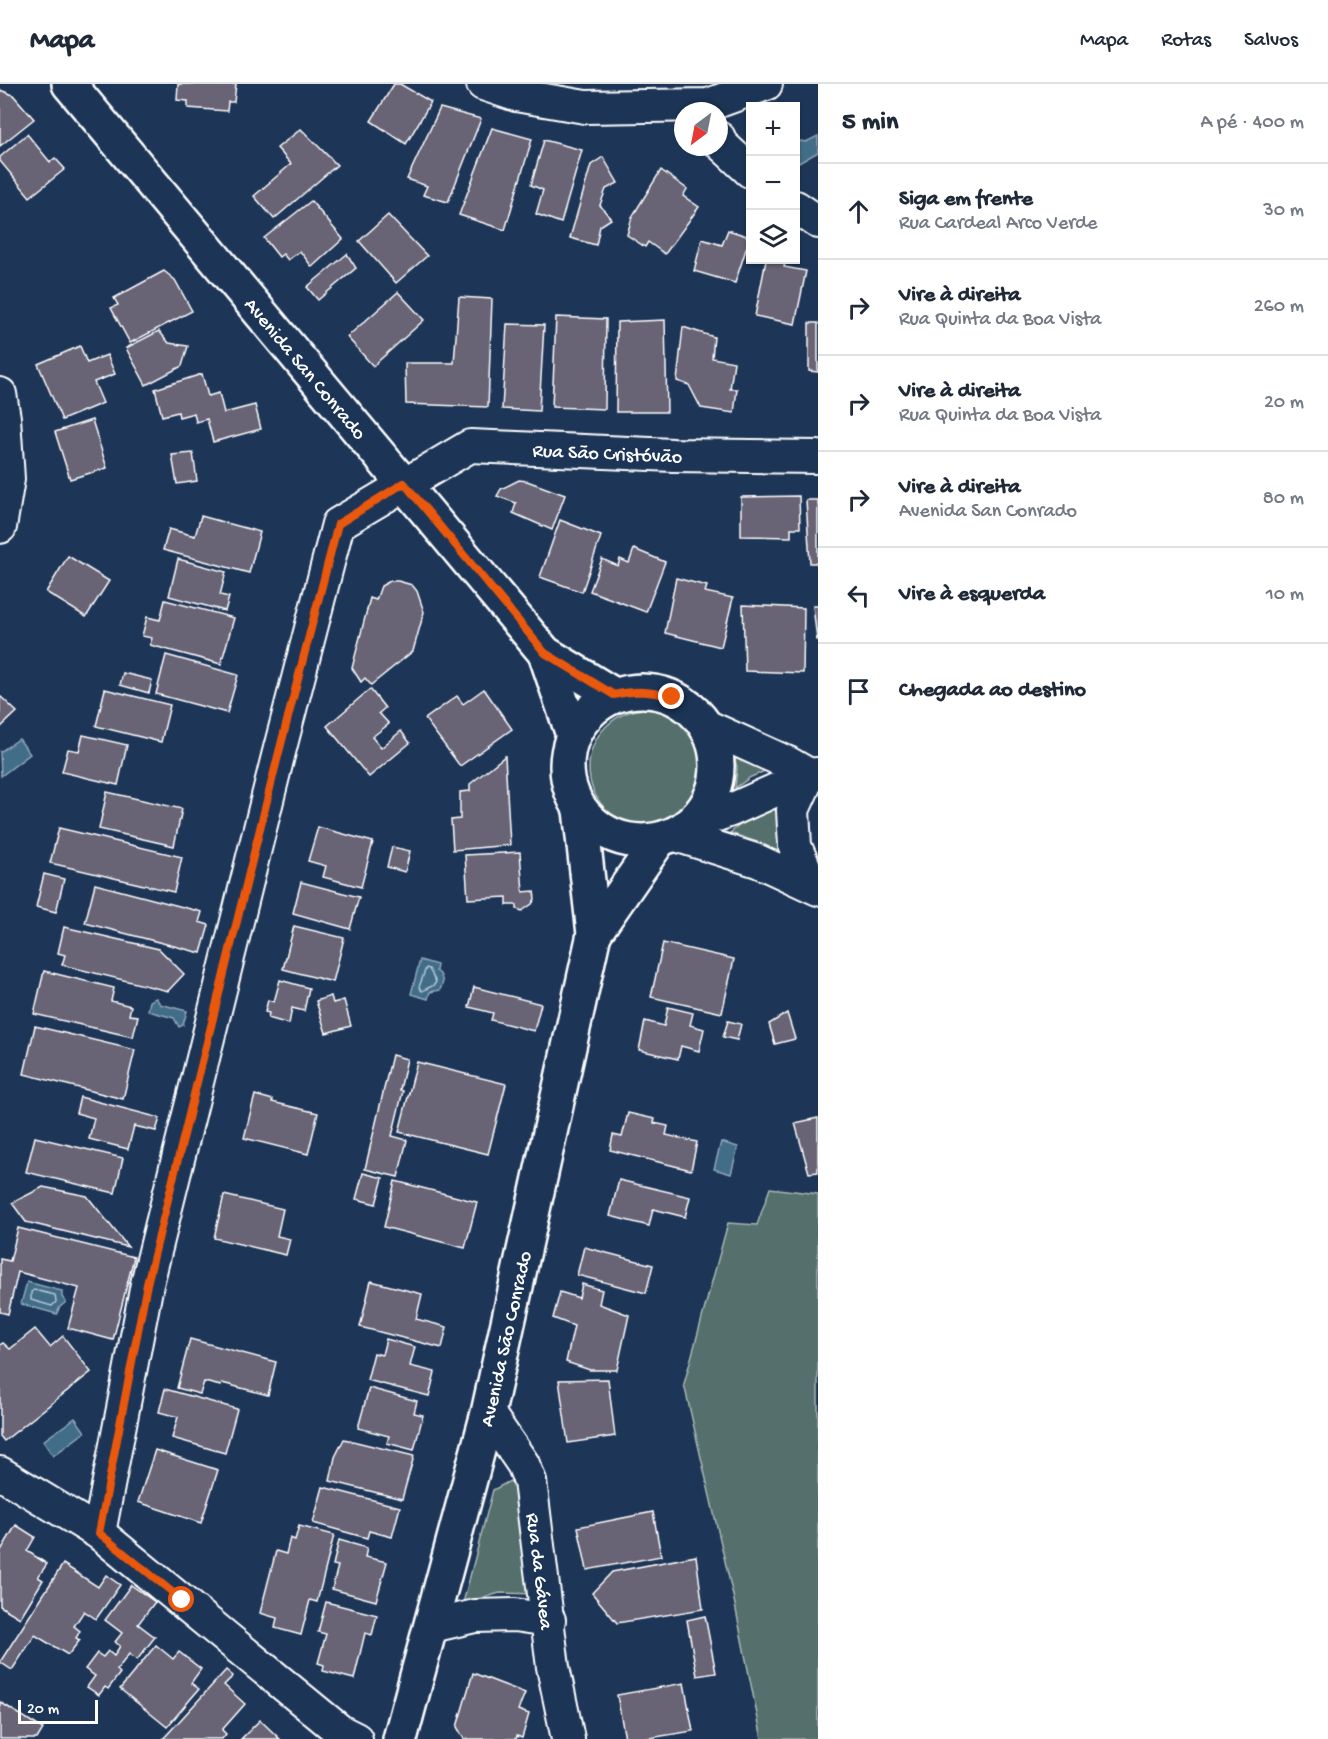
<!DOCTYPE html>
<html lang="pt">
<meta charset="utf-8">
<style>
body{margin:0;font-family:"Gochi Hand",sans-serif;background:#f6f6f7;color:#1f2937}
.controls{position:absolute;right:18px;top:18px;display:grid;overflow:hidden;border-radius:0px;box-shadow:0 2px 4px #0004}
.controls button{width:54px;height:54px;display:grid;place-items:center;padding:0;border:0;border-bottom:2px solid #e0e1e3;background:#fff;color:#1f2937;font:30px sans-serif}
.compass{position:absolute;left:674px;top:18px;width:54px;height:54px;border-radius:50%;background:#fff;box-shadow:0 2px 4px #0004;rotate:212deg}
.scale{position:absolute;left:18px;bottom:15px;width:80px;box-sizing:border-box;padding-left:6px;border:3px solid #fff;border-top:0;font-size:16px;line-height:21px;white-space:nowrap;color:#fff;-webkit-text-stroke:4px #1d3557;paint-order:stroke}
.stop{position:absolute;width:18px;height:18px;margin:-14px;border:4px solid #ea580c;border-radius:50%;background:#fff}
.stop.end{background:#ea580c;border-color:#fff;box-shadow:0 2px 6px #0008}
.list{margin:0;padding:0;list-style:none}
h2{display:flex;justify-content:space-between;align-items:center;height:78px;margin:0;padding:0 24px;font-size:26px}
h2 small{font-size:20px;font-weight:400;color:#747a83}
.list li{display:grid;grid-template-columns:39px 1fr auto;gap:18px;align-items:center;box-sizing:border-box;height:96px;padding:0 24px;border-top:2px solid #e0e1e3}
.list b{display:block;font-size:22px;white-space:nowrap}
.list p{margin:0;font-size:20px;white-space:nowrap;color:#747a83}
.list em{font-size:20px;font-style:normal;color:#747a83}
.icon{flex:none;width:33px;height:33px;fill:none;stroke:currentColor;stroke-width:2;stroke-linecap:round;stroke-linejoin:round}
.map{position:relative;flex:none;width:818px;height:1655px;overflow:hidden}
header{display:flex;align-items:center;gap:36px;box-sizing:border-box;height:84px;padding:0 30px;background:#fff;border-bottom:2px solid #e0e1e3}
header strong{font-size:28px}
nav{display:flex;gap:33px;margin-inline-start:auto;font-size:21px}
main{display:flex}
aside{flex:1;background:#fff}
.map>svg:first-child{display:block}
.green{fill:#546f6c;stroke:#aab7b6;stroke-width:1.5}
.water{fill:#426d89;stroke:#8ea7b8;stroke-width:1.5}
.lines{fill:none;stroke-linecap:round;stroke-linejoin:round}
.shore{stroke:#b3c5d0;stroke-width:1.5}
.building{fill:#686375;stroke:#fff;stroke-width:1.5}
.street-casing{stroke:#fff;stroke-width:36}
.secondary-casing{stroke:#fff;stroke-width:38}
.street{stroke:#1d3557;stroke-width:32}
.secondary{stroke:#1d3557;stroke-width:33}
.route{stroke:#ea580c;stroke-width:8}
.labels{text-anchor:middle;stroke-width:5;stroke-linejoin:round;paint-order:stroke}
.street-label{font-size:20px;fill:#fff;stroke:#1d3557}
</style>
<header>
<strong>Mapa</strong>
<nav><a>Mapa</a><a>Rotas</a><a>Salvos</a></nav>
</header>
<main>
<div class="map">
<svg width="818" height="1655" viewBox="0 0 818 1655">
<rect width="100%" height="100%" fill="#1d3557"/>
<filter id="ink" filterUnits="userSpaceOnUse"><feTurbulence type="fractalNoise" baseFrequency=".0167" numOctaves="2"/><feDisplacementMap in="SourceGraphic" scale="12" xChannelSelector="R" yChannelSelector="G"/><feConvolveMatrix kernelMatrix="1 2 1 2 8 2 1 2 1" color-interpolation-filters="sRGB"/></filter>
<g filter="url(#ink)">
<g class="green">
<circle cx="648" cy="684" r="59"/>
<path d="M731,661L777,682L751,693L735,704L737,683Z"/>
<path d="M782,714L789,777L760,759L730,749L755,729Z"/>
<path d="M770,1104L818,1110V1655H762L734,1516L684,1300L728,1139L757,1141Z"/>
<path d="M510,1397L524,1414L535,1510L500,1509L463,1519L493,1406Z"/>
</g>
<g class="water">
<path d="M818,52V68L799,79L796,73V60L801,57L806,58Z"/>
<path d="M19,655L30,670L1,692L0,668Z"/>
<path d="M420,876L437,881L436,887L440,890L443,898L440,906L430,908L428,915L411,910Z"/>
<path d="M156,914L160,920L187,927L183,941L179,943L174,934L148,927L150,917Z"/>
<path d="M721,1058L738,1063L731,1090L714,1085Z"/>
<path d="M27,1198L62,1207V1213L66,1218L59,1224L57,1230L21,1220Z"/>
<path d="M75,1334L85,1348L53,1372L43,1357Z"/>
</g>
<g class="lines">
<g class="shore">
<path d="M426,884L429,885L436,898L434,901L422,907L419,903Z"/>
<path d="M34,1206L55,1211L56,1218L52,1222L31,1216V1208Z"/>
</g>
</g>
<g class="building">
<path d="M178,0H236L234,18H228L227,27L188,24V17L177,16Z"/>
<path d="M394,0H400L431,18L406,60L371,37Z"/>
<path d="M0,6L13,11L34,35L0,62Z"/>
<path d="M440,24L481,35L448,118L423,111L427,102L407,95Z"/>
<path d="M492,44L532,55L505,146L459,131Z"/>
<path d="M301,45L337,81L274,135L254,112L291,80L277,64Z"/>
<path d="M27,50L50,78L55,74L65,85L30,113L0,77V73Z"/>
<path d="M544,56L582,66L561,139L536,130L543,106L531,101Z"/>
<path d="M603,73L618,99L606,105L600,121L611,135L600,142L596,161L570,154L591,81Z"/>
<path d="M661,86L687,105L683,112L699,123L665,170L648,158L645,163L627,151L632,133Z"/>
<path d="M311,117L343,155L312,183L300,167L288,176L283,170L279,173L264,154Z"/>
<path d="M388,131L427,172L396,199L359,157Z"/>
<path d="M728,146L750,153L735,199L694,187L702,155L722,161Z"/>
<path d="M347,170L356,184L318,216L307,203Z"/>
<path d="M766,176H786L784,183L806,187L795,240L755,232Z"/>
<path d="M164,187L175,196L192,227L130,259L111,224L118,221L114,214Z"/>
<path d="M398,208L424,236L373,282L347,253Z"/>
<path d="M459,213L492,215L488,323L406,320L405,279H454Z"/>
<path d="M556,233L606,235L605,325L552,323Z"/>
<path d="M665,236L667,328H616L617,238Z"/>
<path d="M809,239H818V288L809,287Z"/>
<path d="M507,240L544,241L539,327L502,325Z"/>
<path d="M683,243L714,253L712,274L734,278L730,305H737L734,329L701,324L689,301L677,297Z"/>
<path d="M159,247L169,259L188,262L182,282L146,301L126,264Z"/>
<path d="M80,262L87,279L107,271L115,290L94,298L103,319L62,336L38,280Z"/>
<path d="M202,290L208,312L219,309L224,329L255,321L261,345L213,358L207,335L196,338L194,329L179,333L178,328L162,332L155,305Z"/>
<path d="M92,336L107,384L70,395L55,348Z"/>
<path d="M193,369L197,397L177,400L172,371Z"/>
<path d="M519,396L527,397L565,411L552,446L513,429L516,419L497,412L501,405Z"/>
<path d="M799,412L800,444H791V453L741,452V413Z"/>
<path d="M806,416H818V479H810Z"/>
<path d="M201,432L260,448L249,489L163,466L169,445L195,452Z"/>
<path d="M560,436L601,452L582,508L540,493Z"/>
<path d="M634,465L665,478L646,528L590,507L602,475L618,482L620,475L629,479Z"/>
<path d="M68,472L109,497L86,533L46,508Z"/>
<path d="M178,475L226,488L220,511L229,513L225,527L169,512Z"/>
<path d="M676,494L707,502L705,508L733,514L721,563L665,549Z"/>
<path d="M390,497H398L412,501L417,507L424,528L413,567L371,601L365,594L361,598L352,584L370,514L376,516L381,502Z"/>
<path d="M165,516L234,534L221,580L150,561L152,554L142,552L147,533L160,536Z"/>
<path d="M743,521L804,524L803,589L745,587Z"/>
<path d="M813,522H818V556H817Z"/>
<path d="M166,571L238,591L227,629L156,610Z"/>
<path d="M123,589L152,596L149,609L120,601Z"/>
<path d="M105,605L170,621L161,658L96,642Z"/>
<path d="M370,605L385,624L379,629L389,640L372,653L381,664L401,647L410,659L369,693L327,642Z"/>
<path d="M484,605L512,645L460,682L425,635L457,612L463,620Z"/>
<path d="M0,612L17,628L0,644Z"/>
<path d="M83,651L127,661L118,701L62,688L68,665L79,667Z"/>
<path d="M505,672L510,761L453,766L451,736L460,735V708L470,707V700Z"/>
<path d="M107,708L182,725L174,762L99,745Z"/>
<path d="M318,743L373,758L361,803L323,793L326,782L308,777Z"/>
<path d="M59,744L182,773L174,808L50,779Z"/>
<path d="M392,763L410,767L405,788L387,783Z"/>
<path d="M520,768L523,808L534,807L535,815L532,820L522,827L517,825V821H507V813L468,815L465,771Z"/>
<path d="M44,790L64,795L56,828L36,823Z"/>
<path d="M301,798L359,813L350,845L293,829Z"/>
<path d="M95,800L202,828L199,838L209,841L201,869L85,839Z"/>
<path d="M294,842L344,854L333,898L283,885Z"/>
<path d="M64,843L159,865L184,890L168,907L62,881L65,871L58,869Z"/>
<path d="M663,859L734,875L722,929L651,913Z"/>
<path d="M44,887L114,904L111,917L131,922L129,931L138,932L133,953L34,930Z"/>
<path d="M280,896L309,904L304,927L292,924L289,940L268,934L269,929L265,928L268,916L274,918Z"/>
<path d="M474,903L541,920L534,947L491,936L493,929L469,923Z"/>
<path d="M331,912L333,919L344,916L351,942L326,949L316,917Z"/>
<path d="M668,923L693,929L690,941L704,945L699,967L681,962L678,975L639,966L645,937L664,942Z"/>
<path d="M787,929L795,955L775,960L769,940Z"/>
<path d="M728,937L741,940L737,956L723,953Z"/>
<path d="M35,942L135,966L123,1015L24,990Z"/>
<path d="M392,971L407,975L400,1006L403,1007L392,1052L407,1056L398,1093L365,1085Z"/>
<path d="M417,978L506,1000L488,1070L399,1048Z"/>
<path d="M255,1011L273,1016L272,1018L318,1029L308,1070L244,1054Z"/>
<path d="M80,1013L160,1034L156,1047L134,1042L128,1065L89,1055L94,1034L76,1029Z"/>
<path d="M628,1029L655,1035L654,1039L668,1042L666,1051L697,1058L691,1086L610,1066L613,1051L622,1053Z"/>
<path d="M818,1034V1088L809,1089L795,1039Z"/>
<path d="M35,1053L123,1074L115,1109L26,1088Z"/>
<path d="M363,1089L383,1094L376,1120L356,1115Z"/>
<path d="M619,1096L690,1113L685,1133L653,1125L649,1142L610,1132Z"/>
<path d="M395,1097L477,1118L465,1164L384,1143Z"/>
<path d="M43,1103L87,1112L128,1163L26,1138L12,1119Z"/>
<path d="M224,1111L283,1125L277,1152L290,1155L286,1171L214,1154Z"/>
<path d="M18,1144L134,1173L113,1256L68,1244L79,1204L18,1188L8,1230L0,1228V1175L10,1177Z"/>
<path d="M584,1163L653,1181L646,1209L577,1191Z"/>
<path d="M371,1197L422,1210L416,1235L447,1243L442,1264L360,1243Z"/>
<path d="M582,1200L602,1206L599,1220L629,1231L617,1286H590L566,1278L574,1242L553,1234L560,1208L579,1214Z"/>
<path d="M35,1245L50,1263L63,1252L91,1288L4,1357L0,1352V1261L3,1259L10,1265Z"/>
<path d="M190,1255L276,1278L268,1311L222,1299L221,1302L204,1298L200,1310L177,1304Z"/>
<path d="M386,1255L415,1263L410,1282L435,1288L429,1312L367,1296L374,1269L382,1271Z"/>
<path d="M608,1295L615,1352L568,1359L559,1296Z"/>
<path d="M369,1304L417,1317L414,1329L423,1331L414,1366L387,1359L389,1352L358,1344Z"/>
<path d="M165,1305L237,1325L225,1369L172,1354L178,1333L159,1328Z"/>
<path d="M344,1355L414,1372L402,1415L330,1397L335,1373Z"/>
<path d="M155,1366L218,1386L201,1439L138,1418Z"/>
<path d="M323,1403L400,1423L392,1453L369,1447L367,1454L313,1439Z"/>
<path d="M653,1428L661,1472L587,1486L578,1443Z"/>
<path d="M16,1441L35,1453L27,1467L47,1480L38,1493L43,1496L20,1534L0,1522V1468Z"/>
<path d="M299,1442L334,1451L317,1518L310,1516L301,1551L275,1544L277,1534L260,1529L276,1467L286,1470L290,1454L295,1456Z"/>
<path d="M339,1456L367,1464L365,1473L387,1478L376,1517L332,1505L338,1482L333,1481Z"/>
<path d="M696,1472L703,1525L617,1539L592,1509L612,1488Z"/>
<path d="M63,1480L98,1503L106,1491L120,1501L96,1535L84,1527L74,1542L80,1547L76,1554L80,1556L68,1571L35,1551L12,1586L0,1578Z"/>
<path d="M131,1501L155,1518L138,1540L155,1553L137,1576L129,1570L117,1586L120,1589L108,1605L105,1603L99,1611L87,1603L95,1592L85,1585L97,1569L103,1573L108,1567L114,1572L120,1562L115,1558L122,1549L105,1536Z"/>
<path d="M326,1518L377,1531L372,1551L365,1549L354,1595L323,1587L324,1581L318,1579L326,1550L318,1548Z"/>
<path d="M705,1532L716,1589L697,1592L687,1536Z"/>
<path d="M156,1561L173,1575L179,1568L201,1585L191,1599L199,1605L167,1643L120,1605Z"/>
<path d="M226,1586L233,1592L224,1601L245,1620L222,1646L226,1650L222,1655H163Z"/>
<path d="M473,1589L525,1609L518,1626L529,1630L522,1654L517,1652L516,1655H464L457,1643Z"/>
<path d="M684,1599L693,1647L643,1655H625L617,1611Z"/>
<path d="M0,1618L43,1645L37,1655H0Z"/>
<path d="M260,1636L280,1655H241Z"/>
</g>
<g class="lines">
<defs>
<g id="street">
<path d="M483,0L516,11L585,23L708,21L766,0"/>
<path d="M719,54L721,60L750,87"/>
<path d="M796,123L818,138"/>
<path d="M0,310L4,334L8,395L0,443"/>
<path d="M706,642L788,679L809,691"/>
<path d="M809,691L793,726L795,762L812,801"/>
<path d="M692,740L731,726L809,691L818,690"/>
<path d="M676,751L758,777L818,805"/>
<path id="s1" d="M488,1329L523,1380L530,1397L553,1583L568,1655"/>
<path d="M0,1389L99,1449L340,1647L356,1655"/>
<path id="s2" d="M99,1449L147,1200L278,672L338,440L470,362L673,371L818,373"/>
<path d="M432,1542L475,1532L515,1531L549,1536"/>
</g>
<g id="secondary">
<path id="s3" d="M69,0L545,569L614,611"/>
<path d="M545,569L573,651"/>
<circle cx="642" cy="682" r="75"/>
<path d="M594,850L659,756"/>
<path id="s4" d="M400,1655L488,1329L594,850L580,726"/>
</g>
</defs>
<use href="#street" class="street-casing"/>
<use href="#secondary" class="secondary-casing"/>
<use href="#street" class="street"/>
<use href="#secondary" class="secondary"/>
</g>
</g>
<g class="lines" filter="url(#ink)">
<path class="route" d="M182,1516L99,1449L147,1200L278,672L338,440L404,399L545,569L614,611C635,606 651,607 672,613"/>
</g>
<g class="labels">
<g class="street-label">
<text dy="7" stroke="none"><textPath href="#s3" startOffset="370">Avenida San Conrado</textPath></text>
<text dy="7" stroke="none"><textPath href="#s2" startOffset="1328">Rua São Cristóvão</textPath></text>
<text dy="7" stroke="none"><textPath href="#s4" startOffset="414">Avenida São Conrado</textPath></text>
<text dy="7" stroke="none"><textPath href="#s1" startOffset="171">Rua da Gávea</textPath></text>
</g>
</g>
</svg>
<div class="controls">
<button>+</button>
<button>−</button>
<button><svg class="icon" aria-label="layers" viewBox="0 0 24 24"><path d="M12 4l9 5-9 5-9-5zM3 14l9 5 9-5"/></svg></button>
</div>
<svg class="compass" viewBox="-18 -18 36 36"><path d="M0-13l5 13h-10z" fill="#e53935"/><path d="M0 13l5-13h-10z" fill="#747a83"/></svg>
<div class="scale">20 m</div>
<div class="stop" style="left:182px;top:1516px"></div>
<div class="stop end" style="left:672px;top:613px"></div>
</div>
<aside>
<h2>5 min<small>A pé · 400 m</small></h2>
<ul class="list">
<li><svg class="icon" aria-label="ahead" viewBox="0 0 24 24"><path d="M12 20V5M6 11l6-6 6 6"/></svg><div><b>Siga em frente</b><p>Rua Cardeal Arco Verde</p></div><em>30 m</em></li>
<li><svg class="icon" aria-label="right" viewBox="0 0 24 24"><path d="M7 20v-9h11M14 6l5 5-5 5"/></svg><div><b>Vire à direita</b><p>Rua Quinta da Boa Vista</p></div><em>260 m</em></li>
<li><svg class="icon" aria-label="right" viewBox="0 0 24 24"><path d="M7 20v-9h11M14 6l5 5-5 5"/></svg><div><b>Vire à direita</b><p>Rua Quinta da Boa Vista</p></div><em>20 m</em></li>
<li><svg class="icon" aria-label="right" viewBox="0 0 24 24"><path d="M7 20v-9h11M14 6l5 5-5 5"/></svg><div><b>Vire à direita</b><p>Avenida San Conrado</p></div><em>80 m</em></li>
<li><svg class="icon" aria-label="left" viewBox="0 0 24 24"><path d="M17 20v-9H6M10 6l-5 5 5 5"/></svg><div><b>Vire à esquerda</b></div><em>10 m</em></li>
<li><svg class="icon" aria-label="arrive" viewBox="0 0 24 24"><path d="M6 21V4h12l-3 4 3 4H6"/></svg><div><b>Chegada ao destino</b></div></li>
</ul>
</aside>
</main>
